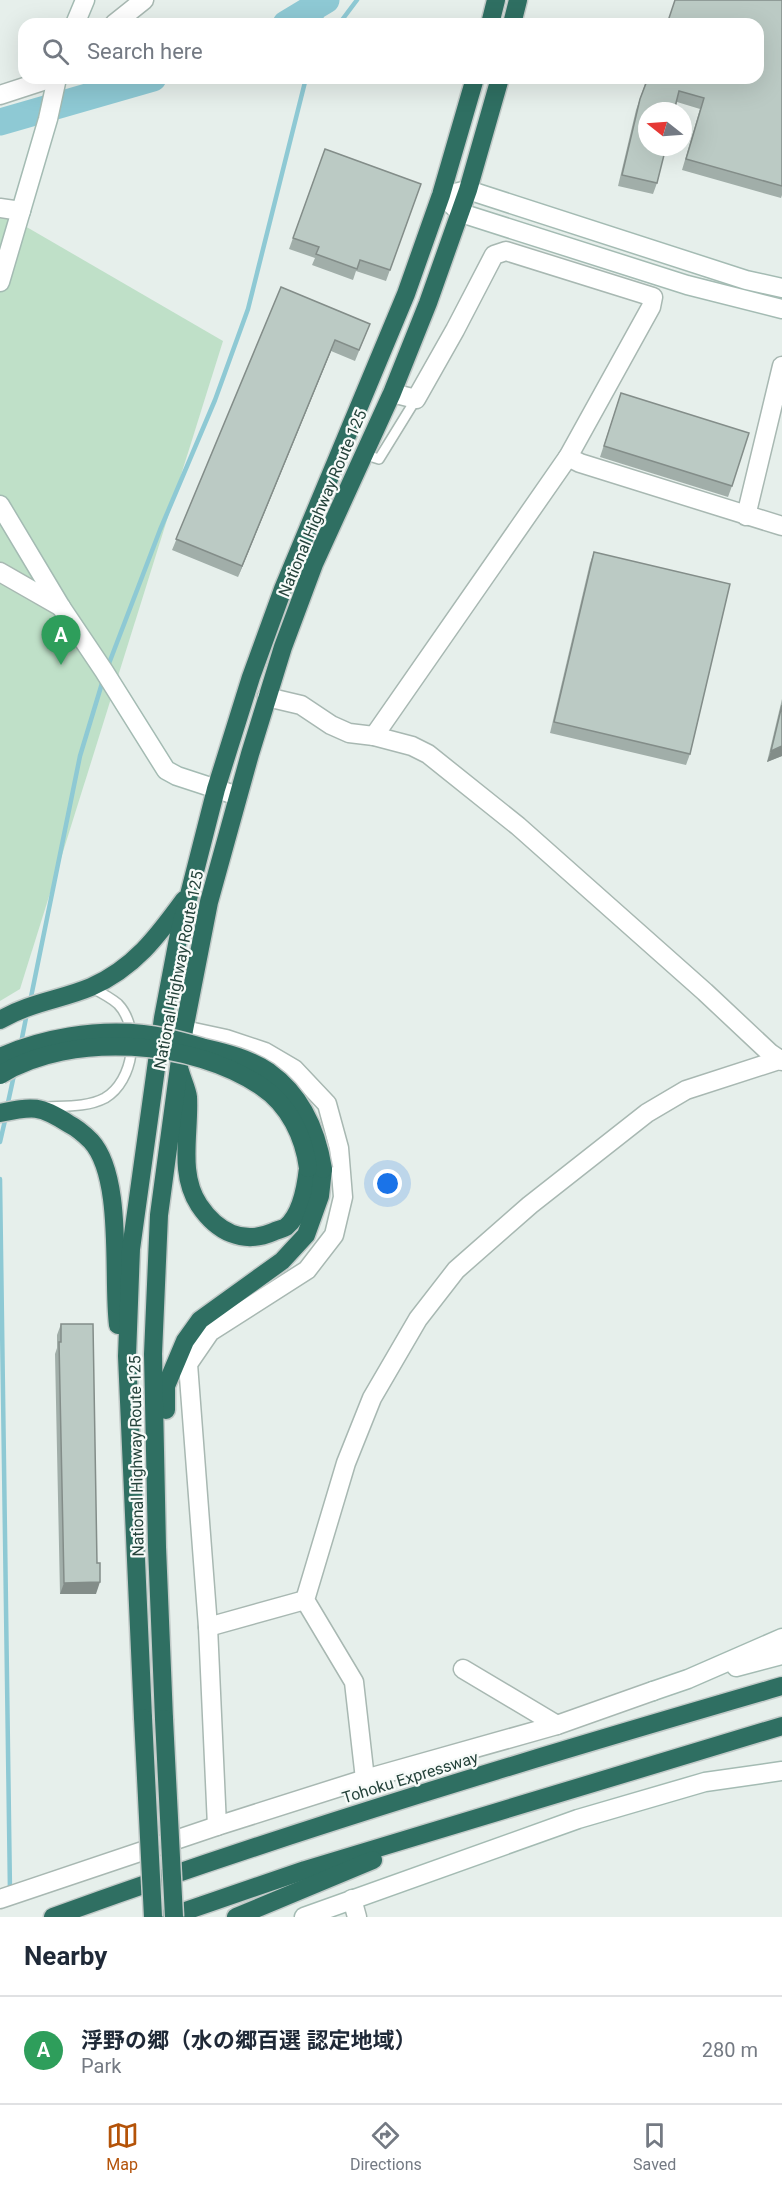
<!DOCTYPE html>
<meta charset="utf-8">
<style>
body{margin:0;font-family:Roboto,"Noto Sans JP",sans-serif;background:#f6f6f7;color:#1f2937}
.compass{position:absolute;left:638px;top:102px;width:54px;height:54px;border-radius:50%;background:#fff;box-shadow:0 6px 24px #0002;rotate:287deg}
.you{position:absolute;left:388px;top:1184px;width:21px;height:21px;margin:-15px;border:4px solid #fff;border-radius:50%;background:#1a73e8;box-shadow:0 0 0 9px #1a73e833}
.badge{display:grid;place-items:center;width:39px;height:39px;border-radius:50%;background:#b45309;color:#fff;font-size:20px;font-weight:700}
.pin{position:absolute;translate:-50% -50px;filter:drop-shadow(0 2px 3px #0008)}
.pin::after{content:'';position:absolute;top:32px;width:21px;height:18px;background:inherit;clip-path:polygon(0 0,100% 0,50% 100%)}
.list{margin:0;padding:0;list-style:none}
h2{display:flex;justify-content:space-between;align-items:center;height:78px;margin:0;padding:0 24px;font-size:26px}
h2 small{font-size:20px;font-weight:400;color:#747a83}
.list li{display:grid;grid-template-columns:39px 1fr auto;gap:18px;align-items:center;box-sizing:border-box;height:108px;padding:0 24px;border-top:2px solid #e0e1e3}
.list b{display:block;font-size:22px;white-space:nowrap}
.list p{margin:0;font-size:20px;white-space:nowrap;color:#747a83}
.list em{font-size:20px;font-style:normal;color:#747a83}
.icon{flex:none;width:33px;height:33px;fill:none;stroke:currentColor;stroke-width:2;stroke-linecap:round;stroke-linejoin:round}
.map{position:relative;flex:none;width:782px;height:1917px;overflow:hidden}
.search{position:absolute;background:#fff;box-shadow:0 6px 24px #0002;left:18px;right:18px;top:18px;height:66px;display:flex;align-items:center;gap:15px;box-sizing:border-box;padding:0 21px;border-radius:18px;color:#747a83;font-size:22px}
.sheet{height:186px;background:#fff}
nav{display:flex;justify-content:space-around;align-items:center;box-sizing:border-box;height:84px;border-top:2px solid #e0e1e3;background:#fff;font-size:16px;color:#747a83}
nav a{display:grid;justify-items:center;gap:3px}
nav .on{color:#b45309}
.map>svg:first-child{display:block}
.green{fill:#bfe0c8}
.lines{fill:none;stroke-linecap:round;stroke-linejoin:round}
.stream{stroke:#8ec9d4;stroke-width:4.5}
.river{stroke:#8ec9d4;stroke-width:27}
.lane-casing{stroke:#a8b8b2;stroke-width:12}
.street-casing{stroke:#a8b8b2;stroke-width:21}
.secondary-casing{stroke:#a4bbb3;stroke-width:21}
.highway-casing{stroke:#c2cac8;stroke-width:21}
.lane{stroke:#fff;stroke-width:9}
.street{stroke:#fff;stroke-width:18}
.secondary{stroke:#fff;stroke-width:18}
.highway{stroke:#2f6f62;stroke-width:18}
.highway-bridge-casing{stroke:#c2cac8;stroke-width:21;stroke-linecap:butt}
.highway-bridge{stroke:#2f6f62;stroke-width:18}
.wall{fill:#a1aea9}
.shaded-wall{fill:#838d89}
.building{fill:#bbcac4;stroke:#838d89;stroke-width:1.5}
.labels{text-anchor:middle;stroke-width:4.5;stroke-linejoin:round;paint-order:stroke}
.street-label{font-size:16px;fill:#24423a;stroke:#f7fbf9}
</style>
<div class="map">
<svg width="782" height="1917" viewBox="0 0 782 1917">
<rect width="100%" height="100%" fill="#e6efeb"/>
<path class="green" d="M0,214L18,222L223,341L20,989L0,1001Z"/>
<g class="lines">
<g class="stream">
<path d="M320,24L325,0"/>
<path d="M339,24L357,0"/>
<path d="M108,666L160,530L215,400L248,309L306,78"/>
<path d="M30,1002L80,756L103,680"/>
<path d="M21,1043L27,1013"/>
<path d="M7,1107L14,1075"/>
<path d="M0,1142L6,1116"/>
<path d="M0,1179L10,1892"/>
</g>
<g class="river">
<path d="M286,24L326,0"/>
<path d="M0,122L153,78"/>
</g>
<defs>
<g id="lane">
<path d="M363,454L379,459L416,399"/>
<path d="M47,1107C66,1106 88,1107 105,1098C134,1081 141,1028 118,1004C110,997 100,992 90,987"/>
</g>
<g id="street">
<path d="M114,24L144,0"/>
<path d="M0,95L43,81L47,78"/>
<path d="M0,208L21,211"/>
<path d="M568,457L580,463L782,526"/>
<path d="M746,516L782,366"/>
<path d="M0,572L61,607"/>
<path d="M267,697L301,705L331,725L349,733L374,736L412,746L428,754L518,826L705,992L770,1053L782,1061"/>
<path d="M374,736L568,457L651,307L653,297L506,251L494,255L455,330L416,399L392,393"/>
<path d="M184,1030L226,1039L265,1052L294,1069L327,1104L339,1148L343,1197L334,1235L307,1270L210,1332L188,1364L208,1627L217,1826L365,1779L557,1725L653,1691"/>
<path d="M208,1627L305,1600"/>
<path d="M463,1669L557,1725"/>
<path d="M365,1779L354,1682L305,1600L346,1463L372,1398L418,1319L456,1270L530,1205L647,1113L686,1090L782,1059"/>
<path d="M0,1899L217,1826"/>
<path d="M352,1899L357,1917"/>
</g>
<g id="secondary">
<path d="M75,24L85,0"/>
<path d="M454,193L468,190L746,280L782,288"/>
<path d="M441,195L461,213L687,285L782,309"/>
<path d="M0,282L48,119L57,78"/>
<path d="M0,505L61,607L104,671L166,770L177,776L238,796"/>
<path d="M736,1667L782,1655"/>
<path d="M653,1691L688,1679L782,1638"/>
<path d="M304,1917L578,1819L705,1782L782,1771"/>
</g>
<g id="highway">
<path d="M490,24L496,0"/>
<path d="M512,24L518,0"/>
<path d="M0,1020C31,1002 60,1000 91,987C134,968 157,937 184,900"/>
<path d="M180,1071C182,1079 187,1089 188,1097C190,1133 178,1173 199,1205C217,1232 243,1245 273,1232C277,1230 283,1229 286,1227C302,1214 306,1186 308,1168"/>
<path d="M0,1113C33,1106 40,1105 69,1124C77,1128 85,1135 91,1141C124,1177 112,1278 118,1325"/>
<path d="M166,1410V1386L185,1341L200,1320L282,1261L306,1235L320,1196L323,1169"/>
<path d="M143,1718L127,1356L131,1249L163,1018L179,934L216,789L251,677L283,589L406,294L441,195L475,78"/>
<path d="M164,1719L157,1547L153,1354L159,1215L184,1030L209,902L250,754L283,647L314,564L392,393L428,303L468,190L500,78"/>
<path d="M53,1917C293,1830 537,1757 782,1686"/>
<path d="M168,1917L305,1870L782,1726"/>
<path d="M236,1917L373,1860"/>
</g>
</defs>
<use href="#lane" class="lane-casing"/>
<use href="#street" class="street-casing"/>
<use href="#secondary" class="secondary-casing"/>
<use href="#highway" class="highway-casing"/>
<use href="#lane" class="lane"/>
<use href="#street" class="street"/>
<use href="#secondary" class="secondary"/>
<use href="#highway" class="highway"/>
<defs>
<g id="highway-bridge">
<path d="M0,1057C43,1038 95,1029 143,1034C164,1036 184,1042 205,1048C227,1053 250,1059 269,1072C301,1095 317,1131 323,1169"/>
<path d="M0,1075C71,1031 194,1040 262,1087C289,1105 304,1137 308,1168"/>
<path d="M143,1718L153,1917"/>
<path d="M164,1719L174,1917"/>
</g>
</defs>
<use href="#highway-bridge" class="highway-bridge-casing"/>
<use href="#highway-bridge" class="highway-bridge"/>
</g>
<g class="wall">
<path d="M782,0V195L781,198L682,170L700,109L677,102L657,183L653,194L618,186L636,110L647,78Z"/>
<path d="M325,149L421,184L386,281L356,271L353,280L312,265L315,258L289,249Z"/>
<path d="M281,287L370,324L355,361L331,351L238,577L172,550Z"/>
<path d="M621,393L732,486L728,497L600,457Z"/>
<path d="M594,552L690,754L686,765L550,733L590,563Z"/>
<path d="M782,699V756L767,762Z"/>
<path d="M61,1324L96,1594H60L55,1354L57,1348V1335Z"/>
</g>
<g class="shaded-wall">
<path d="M335,340L331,351L238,577L242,566Z"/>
<path d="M782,746V756L767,762L771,751Z"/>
<path d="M100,1582L96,1594H60L64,1583Z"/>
</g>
<g class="building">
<path d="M675,0H782V186L686,159L704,98L679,91L674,111H647V147H666L657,183L622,175L640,99L648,78H758V24H667Z"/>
<path d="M325,149L421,184L390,270L360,260L357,269L316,254L319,247L293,238Z"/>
<path d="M281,287L370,324L359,350L335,340L242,566L176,539Z"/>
<path d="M621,393L749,433L732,486L604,446Z"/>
<path d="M594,552L730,584L690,754L554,722Z"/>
<path d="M782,705V746L771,751Z"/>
<path d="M61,1324H93L97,1563H100V1582L64,1583L59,1342H61Z"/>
</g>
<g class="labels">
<g class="street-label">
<text transform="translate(322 503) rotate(-67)" y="6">National Highway Route 125</text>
<text transform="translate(178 970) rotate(-79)" y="6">National Highway Route 125</text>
<text transform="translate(136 1456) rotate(-91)" y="6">National Highway Route 125</text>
<text transform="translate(410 1777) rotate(-17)" y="6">Tohoku Expressway</text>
</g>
</g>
</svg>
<svg class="compass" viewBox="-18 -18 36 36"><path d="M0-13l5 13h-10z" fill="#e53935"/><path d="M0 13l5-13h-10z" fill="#747a83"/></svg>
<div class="you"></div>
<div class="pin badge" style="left:61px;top:665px;background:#2e9e5b">A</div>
<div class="search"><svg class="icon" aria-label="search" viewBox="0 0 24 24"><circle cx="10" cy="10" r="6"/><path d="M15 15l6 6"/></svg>Search here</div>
</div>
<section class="sheet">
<h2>Nearby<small></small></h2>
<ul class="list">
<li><span class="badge" style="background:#2e9e5b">A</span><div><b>浮野の郷（水の郷百選 認定地域）</b><p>Park</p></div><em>280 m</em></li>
</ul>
</section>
<nav>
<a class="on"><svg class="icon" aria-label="map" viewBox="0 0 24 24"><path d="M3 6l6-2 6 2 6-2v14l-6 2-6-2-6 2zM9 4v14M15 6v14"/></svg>Map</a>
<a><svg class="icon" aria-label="directions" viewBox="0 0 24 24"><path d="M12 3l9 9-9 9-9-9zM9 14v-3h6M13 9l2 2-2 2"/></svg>Directions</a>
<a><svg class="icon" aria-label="saved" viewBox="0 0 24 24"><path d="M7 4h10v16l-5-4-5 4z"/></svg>Saved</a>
</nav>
